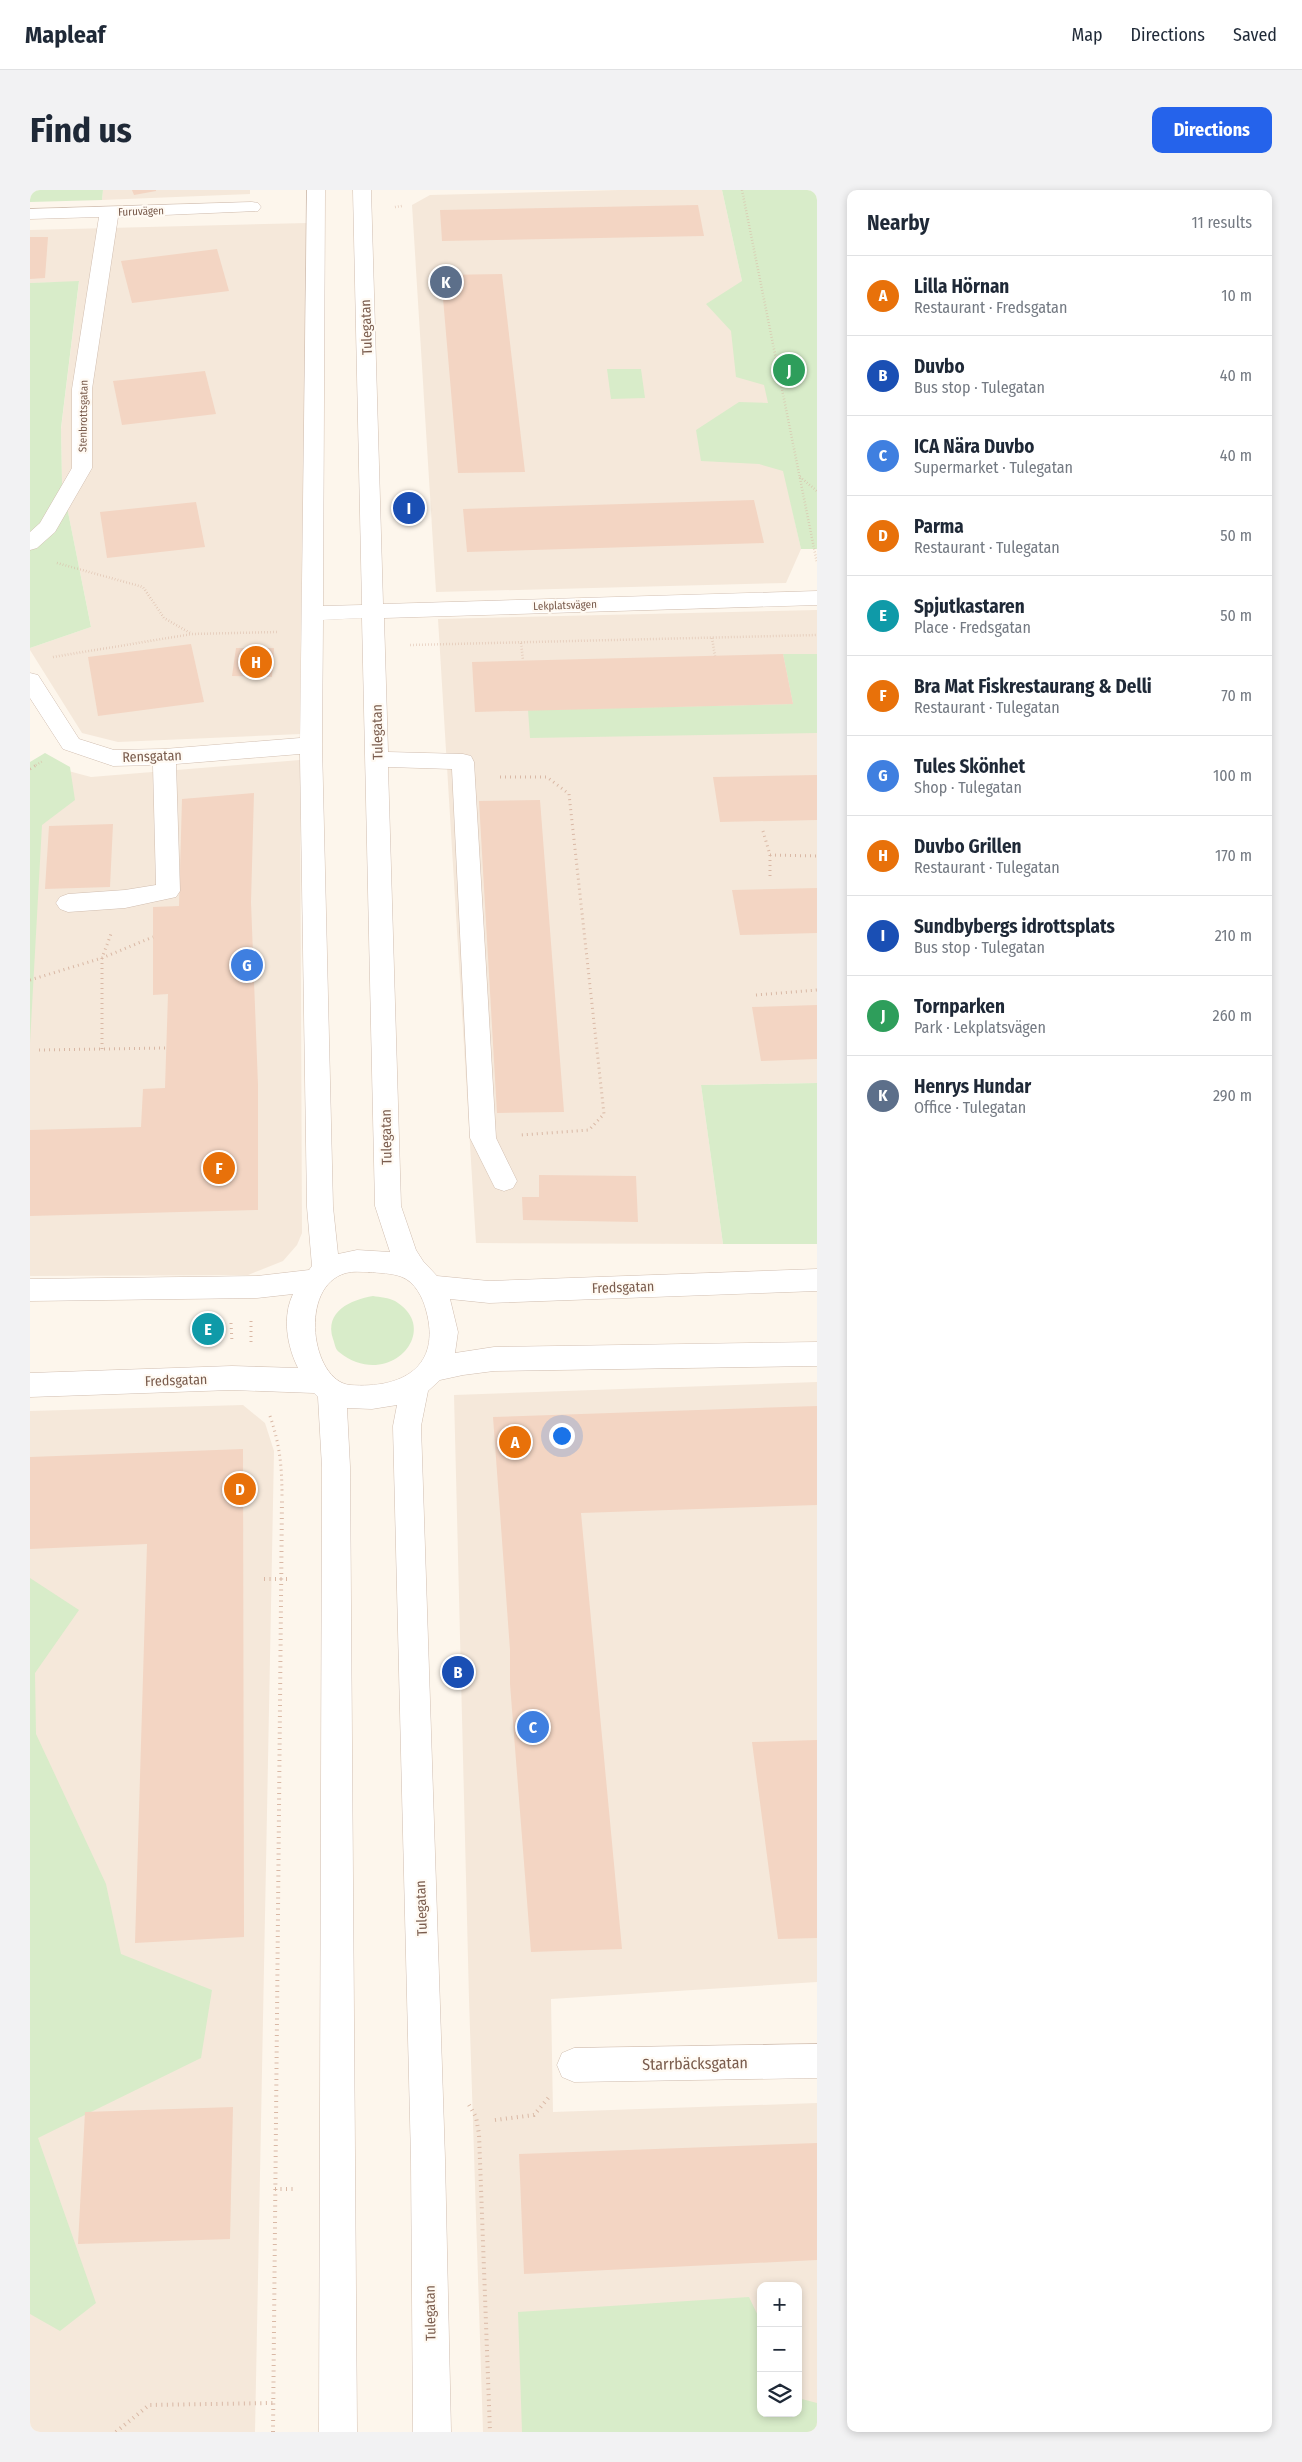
<!DOCTYPE html>
<meta charset="utf-8">
<style>
body{margin:0;font-family:"Fira Sans Condensed",sans-serif;background:#f2f2f3;color:#1f2937}
.controls{position:absolute;right:15px;bottom:15px;display:grid;overflow:hidden;border-radius:10px;box-shadow:0 2px 8px #0003}
.controls button{width:45px;height:45px;display:grid;place-items:center;padding:0;border:0;border-bottom:1px solid #e0e1e3;background:#fff;color:#1f2937;font:25px sans-serif}
.you{position:absolute;left:531px;top:1245px;width:18px;height:18px;margin:-12px;border:4px solid #fff;border-radius:50%;background:#1a73e8;box-shadow:0 0 0 8px #1a73e833}
.badge{display:grid;place-items:center;width:32px;height:32px;border-radius:50%;background:#2563eb;color:#fff;font-size:16px;font-weight:700}
.pin{position:absolute;translate:-50% -50%;border:2px solid #fff;box-shadow:0 1px 5px #0006}
.list{margin:0;padding:0;list-style:none}
h2{display:flex;justify-content:space-between;align-items:center;height:65px;margin:0;padding:0 20px;font-size:21px}
h2 small{font-size:16px;font-weight:400;color:#747a83}
.list li{display:grid;grid-template-columns:32px 1fr auto;gap:15px;align-items:center;box-sizing:border-box;height:80px;padding:0 20px;border-top:1px solid #e0e1e3}
.list b{display:block;font-size:19px;white-space:nowrap}
.list p{margin:0;font-size:16px;white-space:nowrap;color:#747a83}
.list em{font-size:16px;font-style:normal;color:#747a83}
.icon{flex:none;width:28px;height:28px;fill:none;stroke:currentColor;stroke-width:2;stroke-linecap:round;stroke-linejoin:round}
.map{position:relative;flex:none;width:787px;height:2242px;overflow:hidden;border-radius:10px}
header{display:flex;align-items:center;gap:30px;box-sizing:border-box;height:70px;padding:0 25px;background:#fff;border-bottom:1px solid #e0e1e3}
header strong{font-size:24px}
nav{display:flex;gap:28px;margin-inline-start:auto;font-size:18px}
.intro{display:flex;align-items:center;justify-content:space-between;box-sizing:border-box;height:120px;padding:0 30px}
h1{margin:0;font-size:35px}
.button{padding:12px 22px;border-radius:10px;background:#2563eb;color:#fff;font-size:18px;font-weight:700}
main{display:flex;gap:30px;padding:0 30px}
aside{flex:1;background:#fff;border-radius:10px;box-shadow:0 2px 8px #0003}
.map>svg:first-child{display:block}
.residential{fill:#f5e8da;fill-rule:evenodd}
.green{fill:#d8ecc9}
.building{fill:#f3d5c3}
.lines{fill:none;stroke-linecap:round;stroke-linejoin:round}
.minor-casing{stroke:#d1beb0;stroke-width:1}
.path-far2{stroke:#d9b8a5;stroke-width:2.5;stroke-dasharray:0.5 2.5;stroke-linecap:butt}
.path-far1{stroke:#d9b8a5;stroke-width:3;stroke-dasharray:1 4;stroke-linecap:butt}
.path{stroke:#d9b8a5;stroke-width:4;stroke-dasharray:1 4.5;stroke-linecap:butt}
.minor{fill:#fff;fill-rule:evenodd}
.labels{text-anchor:middle;stroke-width:4.5;stroke-linejoin:round;paint-order:stroke}
.far-street-label{font-size:11px;fill:#7a5c4d;stroke:#fffaf3}
.street-label{font-size:14px;fill:#7a5c4d;stroke:#fffaf3}
.near-street-label{font-size:16px;fill:#7a5c4d;stroke:#fffaf3}
</style>
<header>
<strong>Mapleaf</strong>
<nav><a>Map</a><a>Directions</a><a>Saved</a></nav>
</header>
<div class="intro"><h1>Find us</h1><a class="button">Directions</a></div>
<main>
<div class="map">
<svg width="787" height="2242" viewBox="0 0 787 2242">
<rect width="100%" height="100%" fill="#fdf6ec"/>
<g class="residential">
<path d="M73,0H220V4L72,10Z"/>
<path d="M589,0H692L771,359L756,393L406,402L382,15L400,5Z"/>
<path d="M277,33L271,544L88,552L52,543L0,460V458L61,437L32,292L31,239L49,92L0,93V40Z"/>
<path d="M787,420V893L671,895L693,1054L446,1053L408,429Z"/>
<path d="M270,570L272,1043L267,1055L253,1071L218,1085L0,1086V593L27,578L61,587Z"/>
<path d="M787,1192V1792L521,1809L523,1922L787,1913V2242H453L439,1809L424,1205ZM731,2096H768V2223H731Z"/>
<path d="M213,1215L235,1233L244,1261L225,2242H0V1221Z"/>
</g>
<g class="green">
<path d="M0,0H73L72,10L0,12Z"/>
<path d="M692,0H787V359H771L753,281L729,274L671,271L666,240L709,212L738,213L734,195L706,187L701,141L676,114L712,91Z"/>
<path d="M49,91L31,238L32,292L61,437L0,458V93Z"/>
<path d="M577,179H611L615,208L581,209Z"/>
<path d="M753,464H787V543L500,548L498,520L763,514Z"/>
<path d="M15,563L40,577L45,610L12,635L0,853V572Z"/>
<path d="M787,893V1054H693L671,895Z"/>
<path d="M343,1106C350,1107 359,1108 365,1111C414,1140 358,1202 309,1162C305,1159 305,1154 303,1149C294,1121 321,1110 343,1106Z"/>
<path d="M0,1388L49,1420L5,1483L6,1544L76,1694L91,1764L182,1800L171,1868L8,1948L66,2113L30,2141L0,2124Z"/>
<path d="M719,2107L731,2132V2223H768V2208L787,2213V2242H492L488,2122Z"/>
</g>
<g class="building">
<path d="M102,0H126V1L104,5Z"/>
<path d="M668,15L674,46L412,51L410,20Z"/>
<path d="M0,47H18L15,88L0,89Z"/>
<path d="M187,59L199,101L102,113L91,71Z"/>
<path d="M472,84L495,282L428,283L411,85Z"/>
<path d="M175,181L186,224L92,235L83,191Z"/>
<path d="M724,310L734,353L437,362L433,319Z"/>
<path d="M166,312L175,357L77,368L70,322Z"/>
<path d="M161,454L174,512L68,526L58,467Z"/>
<path d="M206,458H244L242,487L202,486Z"/>
<path d="M753,464L763,514L445,522L442,472Z"/>
<path d="M787,585V630L690,632L683,587Z"/>
<path d="M224,603L221,712L228,895V1020L0,1026V940L111,937L113,899L135,898L138,804L123,805V717L149,716L152,609Z"/>
<path d="M510,610L534,922L467,923L449,611Z"/>
<path d="M83,634L80,697L15,699L19,636Z"/>
<path d="M787,698V743L710,745L702,700Z"/>
<path d="M787,815V869L731,871L722,817Z"/>
<path d="M509,985L606,986L608,1032L493,1030L492,1007H509Z"/>
<path d="M787,1216V1315L551,1323L592,1759L501,1762L480,1494V1460L463,1227Z"/>
<path d="M213,1259L214,1747L105,1753L117,1354L0,1359V1267Z"/>
<path d="M787,1550V1748L748,1749L722,1552Z"/>
<path d="M203,1917L200,2049L48,2054L55,1922Z"/>
<path d="M787,1953V2070L494,2084L489,1964Z"/>
</g>
<g class="lines">
<defs>
<g id="minor">
<path d="M277,0H295L293,416L332,415L323,0H341L353,414L787,401V415L354,428L358,562L433,564L441,566L444,572L466,948L487,991L483,998L474,1001L465,998L440,948L422,579L358,577L371,1016L386,1060L393,1071L407,1086L459,1091L787,1079V1101L459,1113L420,1109L428,1142L425,1163L464,1157L787,1152V1176L464,1181L433,1185L410,1190L398,1201L391,1236L415,1969L421,2242H383L381,1969L363,1236L367,1215L342,1219L317,1218L320,1277L327,2242H289L292,1277L288,1207L284,1203L202,1200L0,1207V1183L202,1176L268,1178C257,1156 252,1127 263,1104L227,1108L0,1111V1089L227,1086L279,1080L282,1076L277,1017L270,564L146,574L150,701L146,707L95,718L38,722L30,719L26,713L30,707L38,704L95,700L126,695L123,575L83,576L33,559L0,508V483L8,485L49,549L84,560L134,559L270,548ZM332,428L345,1016L360,1062L327,1060L308,1064L303,1017L292,555L293,430ZM339,1082C349,1083 362,1083 372,1087C385,1092 393,1108 396,1120C412,1177 372,1199 320,1195C281,1191 268,1096 316,1083C323,1081 331,1082 339,1082Z"/>
<path d="M222,12L228,13L231,17L228,21L88,27L62,199V278L25,342L7,358L0,360V342L10,333L42,278V199L69,27L0,29V19Z"/>
<path d="M787,1854V1888L544,1892L532,1887L527,1875L532,1863L544,1858Z"/>
</g>
</defs>
<use href="#minor" class="minor-casing"/>
<g class="path-far2">
<path d="M712,0L787,373"/>
<path d="M365,17L372,16"/>
<path d="M770,287L787,301"/>
<path d="M27,373L113,397L134,428L162,444"/>
<path d="M682,448L685,466"/>
<path d="M491,453L493,470"/>
<path d="M380,455L787,445"/>
<path d="M23,467L162,444L247,442"/>
<path d="M6,575L13,571"/>
</g>
<g class="path-far1">
<path d="M0,579L8,574"/>
<path d="M470,587H517L539,604L574,924L559,940L491,945"/>
<path d="M733,641L740,665V688"/>
<path d="M740,665L787,666"/>
<path d="M0,790L72,768L123,747"/>
<path d="M726,805L787,800"/>
<path d="M72,859V768L81,744"/>
<path d="M9,860L136,858"/>
<path d="M221,1131V1152"/>
<path d="M201,1133L202,1152"/>
<path d="M240,1226C250,1255 252,1277 252,1308"/>
</g>
<g class="path">
<path d="M234,1389H261"/>
<path d="M439,1915L446,1927L449,1944L460,2242"/>
<path d="M465,1930L504,1925L519,1907"/>
<path d="M245,1999H265"/>
<path d="M86,2242L119,2215L243,2213"/>
<path d="M243,2242L252,1307"/>
</g>
<use href="#minor" class="minor"/>
</g>
<g class="labels">
<g class="far-street-label">
<text transform="translate(111 21) rotate(-2)" y="4">Furuvägen</text>
<text transform="translate(53 226) rotate(-89)" y="4">Stenbrottsgatan</text>
<text transform="translate(535 415) rotate(-2)" y="4">Lekplatsvägen</text>
</g>
<g class="street-label">
<text transform="translate(336 137) rotate(-92)" y="5">Tulegatan</text>
<text transform="translate(347 542) rotate(-91)" y="5">Tulegatan</text>
<text transform="translate(122 566) rotate(-2)" y="5">Rensgatan</text>
<text transform="translate(356 947) rotate(-91)" y="5">Tulegatan</text>
<text transform="translate(593 1097) rotate(-2)" y="5">Fredsgatan</text>
<text transform="translate(146 1190) rotate(-2)" y="5">Fredsgatan</text>
<text transform="translate(391 1718) rotate(-92)" y="5">Tulegatan</text>
<text transform="translate(400 2123) rotate(-91)" y="5">Tulegatan</text>
</g>
<g class="near-street-label">
<text transform="translate(665 1873) rotate(-1)" y="6">Starrbäcksgatan</text>
</g>
</g>
</svg>
<div class="controls">
<button>+</button>
<button>−</button>
<button><svg class="icon" aria-label="layers" viewBox="0 0 24 24"><path d="M12 4l9 5-9 5-9-5zM3 14l9 5 9-5"/></svg></button>
</div>
<div class="you"></div>
<div class="pin badge" style="left:485px;top:1252px;background:#e8710a">A</div>
<div class="pin badge" style="left:428px;top:1482px;background:#1a4fb4">B</div>
<div class="pin badge" style="left:503px;top:1537px;background:#3f7fe0">C</div>
<div class="pin badge" style="left:210px;top:1299px;background:#e8710a">D</div>
<div class="pin badge" style="left:178px;top:1139px;background:#0f9aa8">E</div>
<div class="pin badge" style="left:189px;top:978px;background:#e8710a">F</div>
<div class="pin badge" style="left:217px;top:775px;background:#3f7fe0">G</div>
<div class="pin badge" style="left:226px;top:472px;background:#e8710a">H</div>
<div class="pin badge" style="left:379px;top:318px;background:#1a4fb4">I</div>
<div class="pin badge" style="left:759px;top:180px;background:#2e9e5b">J</div>
<div class="pin badge" style="left:416px;top:92px;background:#5c6f8a">K</div>
</div>
<aside>
<h2>Nearby<small>11 results</small></h2>
<ul class="list">
<li><span class="badge" style="background:#e8710a">A</span><div><b>Lilla Hörnan</b><p>Restaurant · Fredsgatan</p></div><em>10 m</em></li>
<li><span class="badge" style="background:#1a4fb4">B</span><div><b>Duvbo</b><p>Bus stop · Tulegatan</p></div><em>40 m</em></li>
<li><span class="badge" style="background:#3f7fe0">C</span><div><b>ICA Nära Duvbo</b><p>Supermarket · Tulegatan</p></div><em>40 m</em></li>
<li><span class="badge" style="background:#e8710a">D</span><div><b>Parma</b><p>Restaurant · Tulegatan</p></div><em>50 m</em></li>
<li><span class="badge" style="background:#0f9aa8">E</span><div><b>Spjutkastaren</b><p>Place · Fredsgatan</p></div><em>50 m</em></li>
<li><span class="badge" style="background:#e8710a">F</span><div><b>Bra Mat Fiskrestaurang &amp; Delli</b><p>Restaurant · Tulegatan</p></div><em>70 m</em></li>
<li><span class="badge" style="background:#3f7fe0">G</span><div><b>Tules Skönhet</b><p>Shop · Tulegatan</p></div><em>100 m</em></li>
<li><span class="badge" style="background:#e8710a">H</span><div><b>Duvbo Grillen</b><p>Restaurant · Tulegatan</p></div><em>170 m</em></li>
<li><span class="badge" style="background:#1a4fb4">I</span><div><b>Sundbybergs idrottsplats</b><p>Bus stop · Tulegatan</p></div><em>210 m</em></li>
<li><span class="badge" style="background:#2e9e5b">J</span><div><b>Tornparken</b><p>Park · Lekplatsvägen</p></div><em>260 m</em></li>
<li><span class="badge" style="background:#5c6f8a">K</span><div><b>Henrys Hundar</b><p>Office · Tulegatan</p></div><em>290 m</em></li>
</ul>
</aside>
</main>
